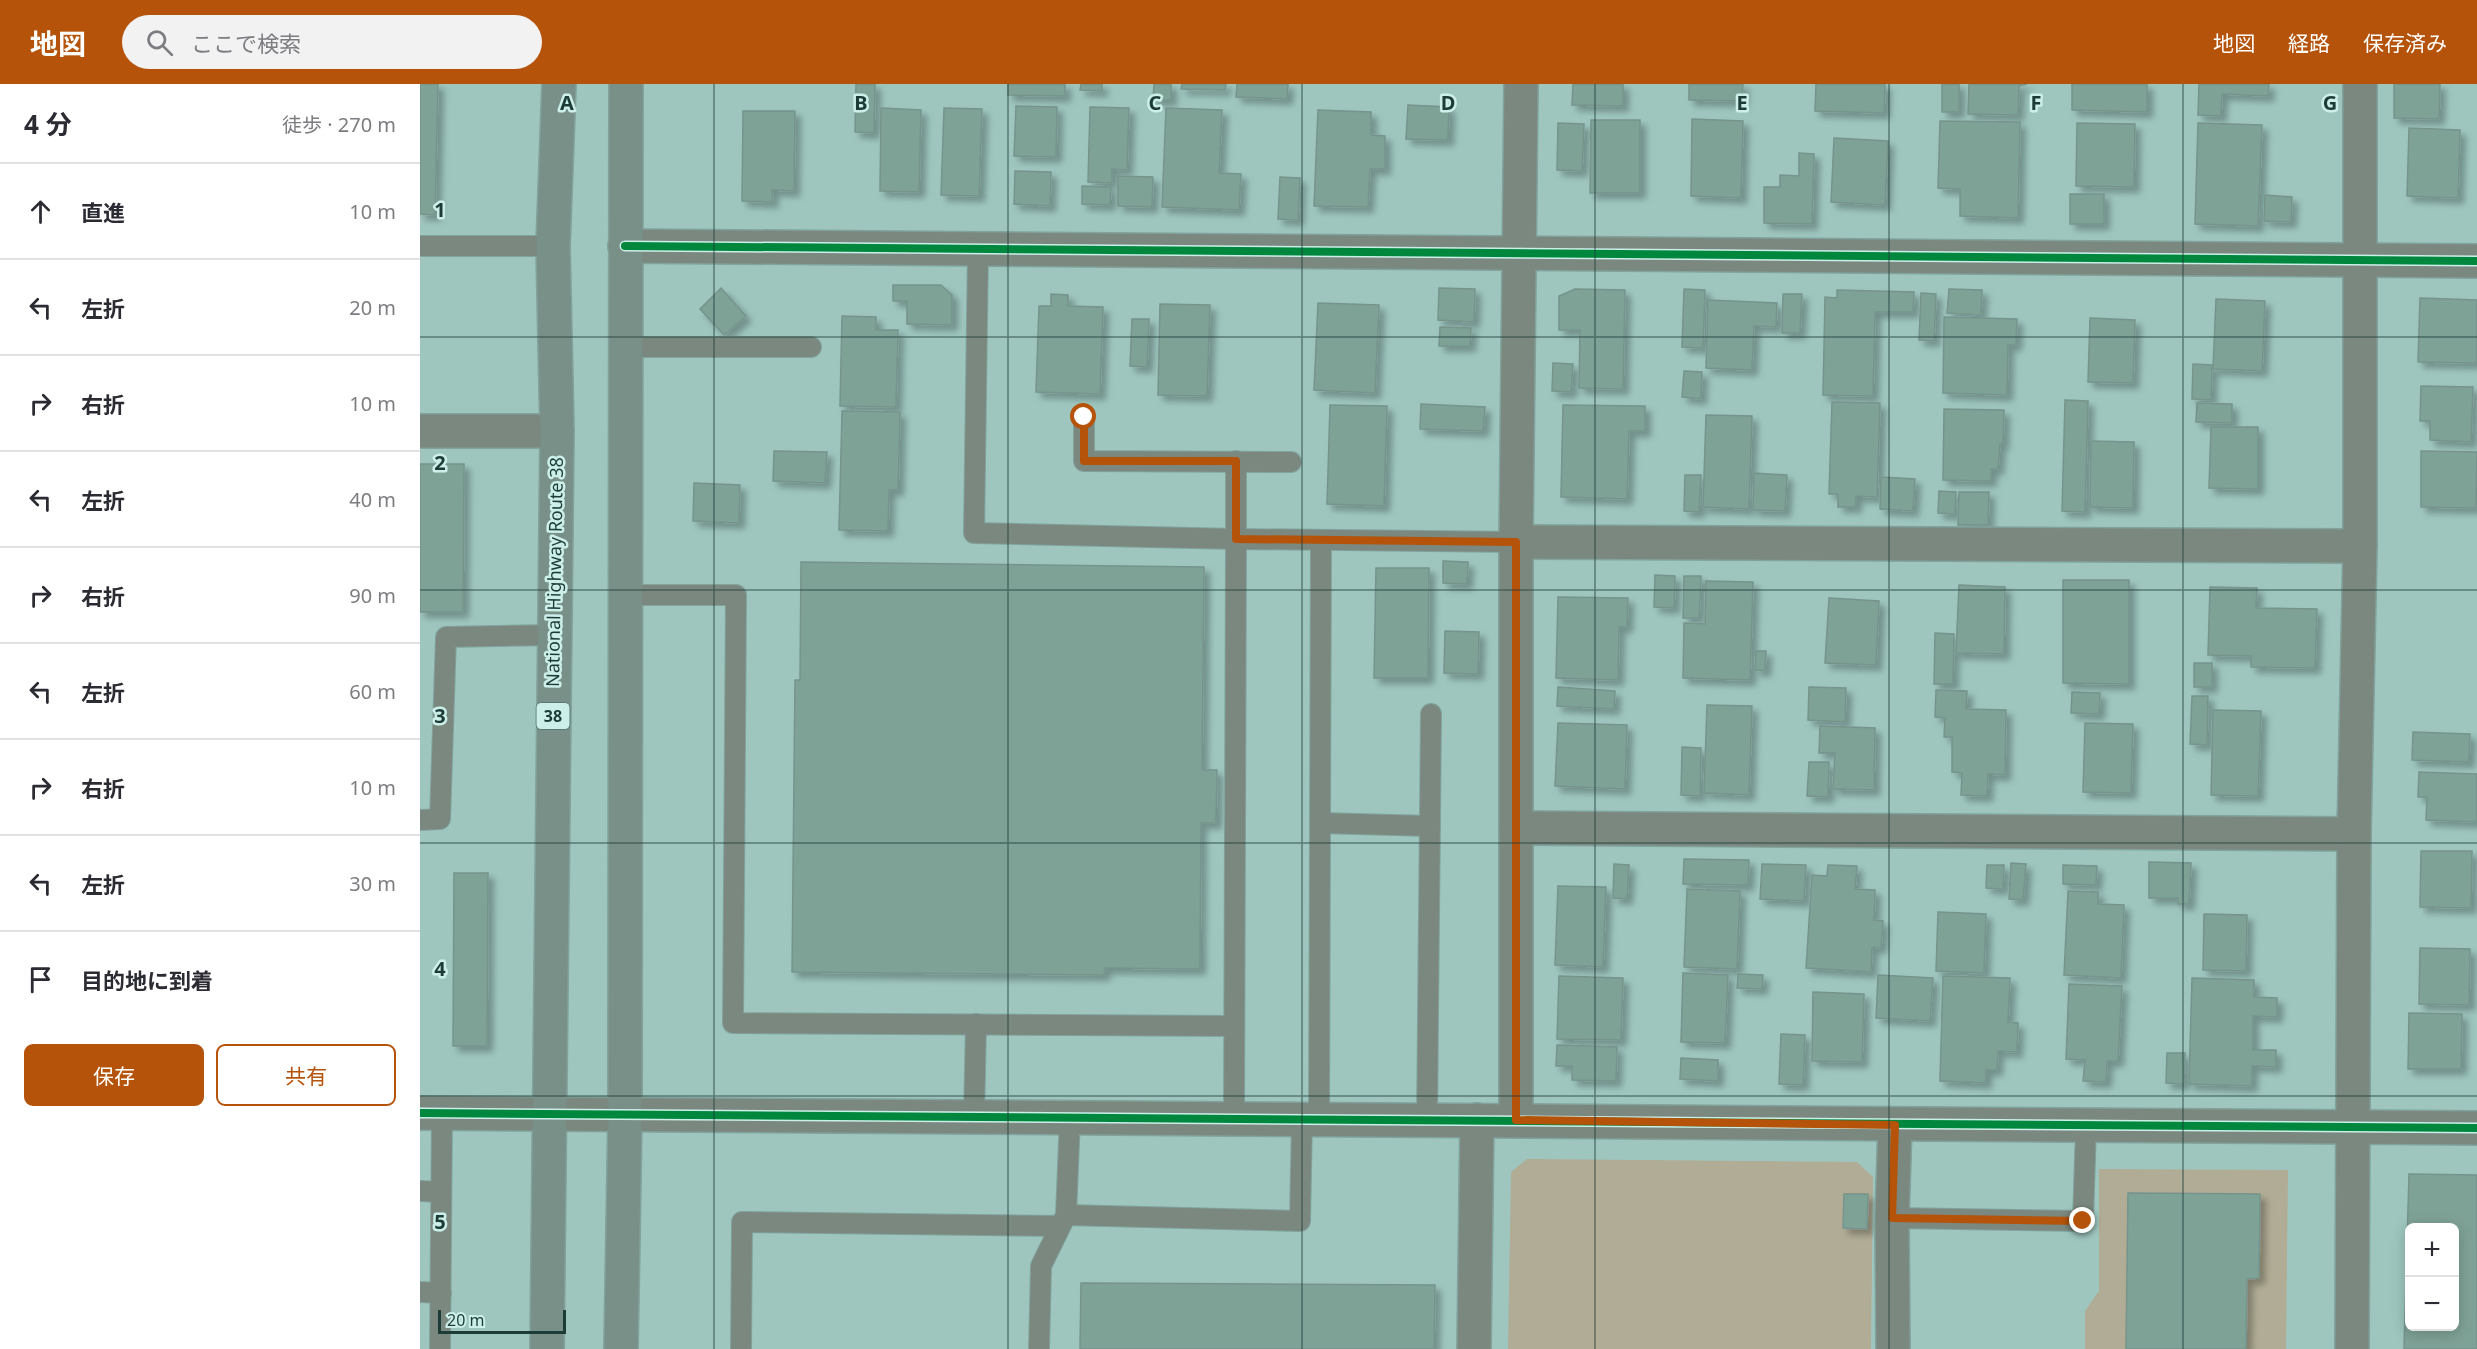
<!DOCTYPE html>
<html lang="ja">
<meta charset="utf-8">
<style>
body{margin:0;font-family:"Noto Sans","Noto Sans JP",sans-serif;background:#f2f2f3;color:#2b2b33}
.controls{position:absolute;right:18px;bottom:18px;display:grid;overflow:hidden;border-radius:9px;box-shadow:0 3px 15px #0003}
.controls button{width:54px;height:54px;display:grid;place-items:center;padding:0;border:0;border-bottom:2px solid #e1e1e2;background:#fff;color:#2b2b33;font:30px sans-serif}
.scale{position:absolute;left:18px;bottom:15px;width:128px;box-sizing:border-box;padding-left:6px;border:3px solid #1d3c37;border-top:0;font-size:16px;line-height:21px;white-space:nowrap;color:#1d3c37;-webkit-text-stroke:4px #ccf0e9;paint-order:stroke}
.stop{position:absolute;width:18px;height:18px;margin:-14px;border:4px solid #b45309;border-radius:50%;background:#fff}
.stop.end{background:#b45309;border-color:#fff;box-shadow:0 2px 6px #0008}
.list{margin:0;padding:0;list-style:none}
h2{display:flex;justify-content:space-between;align-items:center;height:78px;margin:0;padding:0 24px;font-size:26px}
h2 small{font-size:20px;font-weight:400;color:#7c7c81}
.list li{display:grid;grid-template-columns:39px 1fr auto;gap:18px;align-items:center;box-sizing:border-box;height:96px;padding:0 24px;border-top:2px solid #e1e1e2}
.list b{display:block;font-size:22px;white-space:nowrap}
.list em{font-size:20px;font-style:normal;color:#7c7c81}
.actions{display:flex;gap:12px;padding:18px 24px}
.actions a{flex:1;padding:14px 0;border:2px solid #b45309;border-radius:9px;text-align:center;font-size:21px;color:#b45309}
.actions .main{background:#b45309;color:#fff}
.icon{flex:none;width:33px;height:33px;fill:none;stroke:currentColor;stroke-width:2;stroke-linecap:round;stroke-linejoin:round}
.map{position:relative;flex:none;width:2057px;height:1265px;overflow:hidden}
header{display:flex;align-items:center;gap:36px;box-sizing:border-box;height:84px;padding:0 30px;background:#b45309;color:#fff}
header strong{font-size:28px}
nav{display:flex;gap:33px;margin-inline-start:auto;font-size:21px}
.search{width:420px;height:54px;background:#f2f2f3;display:flex;align-items:center;gap:15px;box-sizing:border-box;padding:0 21px;border-radius:33px;color:#7c7c81;font-size:22px}
main{display:flex}
aside{flex:1;background:#fff}
.map>svg:first-child{display:block}
.green{fill:#b0ac95}
.building{fill:#7fa297;stroke:#76948c;stroke-width:1.5;fill-rule:evenodd;filter:url(#shadow)}
.lines{fill:none;stroke-linecap:round;stroke-linejoin:round}
.lane-casing{stroke:#82a29c;stroke-width:22}
.street-casing{stroke:#82a29c;stroke-width:36}
.highway-casing{stroke:#82a29c;stroke-width:36}
.lane{stroke:#7a8880;stroke-width:20}
.street{stroke:#7a8880;stroke-width:33}
.highway{stroke:#799088;stroke-width:33}
.cycleway-casing{stroke:#ccf0e9;stroke-width:11}
.cycleway{stroke:#00873e;stroke-width:8}
.route{stroke:#b45309;stroke-width:8}
.grid{fill:none;stroke:#1d3c37;stroke-width:1.5;stroke-opacity:0.55}
.labels{text-anchor:middle;stroke-width:5;stroke-linejoin:round;paint-order:stroke}
.shield{fill:#ccf0e9;stroke:#52726c;stroke-width:1.5}
.shield-label{font-size:16px;font-weight:bold;fill:#1d3c37}
.street-label{font-size:18px;fill:#1d3c37;stroke:#ccf0e9}
.grid-label{font-size:20px;text-anchor:middle;font-weight:bold;fill:#1d3c37;stroke:#ccf0e9;stroke-width:5;stroke-linejoin:round;paint-order:stroke}
</style>
<header>
<strong>地図</strong>
<div class="search"><svg class="icon" aria-label="search" viewBox="0 0 24 24"><circle cx="10" cy="10" r="6"/><path d="M15 15l6 6"/></svg>ここで検索</div>
<nav><a>地図</a><a>経路</a><a>保存済み</a></nav>
</header>
<main>
<aside>
<h2>4 分<small>徒歩 · 270 m</small></h2>
<ul class="list">
<li><svg class="icon" aria-label="ahead" viewBox="0 0 24 24"><path d="M12 20V5M6 11l6-6 6 6"/></svg><div><b>直進</b></div><em>10 m</em></li>
<li><svg class="icon" aria-label="left" viewBox="0 0 24 24"><path d="M17 20v-9H6M10 6l-5 5 5 5"/></svg><div><b>左折</b></div><em>20 m</em></li>
<li><svg class="icon" aria-label="right" viewBox="0 0 24 24"><path d="M7 20v-9h11M14 6l5 5-5 5"/></svg><div><b>右折</b></div><em>10 m</em></li>
<li><svg class="icon" aria-label="left" viewBox="0 0 24 24"><path d="M17 20v-9H6M10 6l-5 5 5 5"/></svg><div><b>左折</b></div><em>40 m</em></li>
<li><svg class="icon" aria-label="right" viewBox="0 0 24 24"><path d="M7 20v-9h11M14 6l5 5-5 5"/></svg><div><b>右折</b></div><em>90 m</em></li>
<li><svg class="icon" aria-label="left" viewBox="0 0 24 24"><path d="M17 20v-9H6M10 6l-5 5 5 5"/></svg><div><b>左折</b></div><em>60 m</em></li>
<li><svg class="icon" aria-label="right" viewBox="0 0 24 24"><path d="M7 20v-9h11M14 6l5 5-5 5"/></svg><div><b>右折</b></div><em>10 m</em></li>
<li><svg class="icon" aria-label="left" viewBox="0 0 24 24"><path d="M17 20v-9H6M10 6l-5 5 5 5"/></svg><div><b>左折</b></div><em>30 m</em></li>
<li><svg class="icon" aria-label="arrive" viewBox="0 0 24 24"><path d="M6 21V4h12l-3 4 3 4H6"/></svg><div><b>目的地に到着</b></div></li>
</ul>
<div class="actions"><a class="main">保存</a><a>共有</a></div>
</aside>
<div class="map">
<svg width="2057" height="1265" viewBox="0 0 2057 1265">
<defs>
<filter id="shadow"><feDropShadow dx="5.5" dy="5.5" stdDeviation="3" flood-color="#0004"/></filter>
</defs>
<rect width="100%" height="100%" fill="#9ec6bf"/>
<g class="green">
<path d="M1107,1075L1437,1078L1453,1093L1451,1265H1088L1091,1088Z"/>
<path d="M1679,1085L1868,1086L1866,1265H1665V1227L1679,1207Z"/>
</g>
<g class="building">
<path d="M0,0H18L15,131L0,130Z"/>
<path d="M436,0H455L454,49L435,48Z"/>
<path d="M588,0H645V12L588,11Z"/>
<path d="M661,0H682V7L660,6Z"/>
<path d="M734,0H751V16H733Z"/>
<path d="M762,0H806L805,6L761,5Z"/>
<path d="M817,0H868L867,15L816,13Z"/>
<path d="M1153,0H1203V22L1152,21Z"/>
<path d="M1269,0H1323L1322,17L1269,16Z"/>
<path d="M1396,0H1465L1464,29L1395,27Z"/>
<rect x="1522" y="0" width="17" height="28"/>
<path d="M1549,0H1607L1599,2L1598,31L1548,30Z"/>
<path d="M1652,0H1727V28L1652,26Z"/>
<path d="M1779,0H1849L1848,12L1802,10L1801,32L1778,31Z"/>
<path d="M1974,0H2020L2019,35L1974,34Z"/>
<path d="M988,21L1029,23L1028,56L986,55Z"/>
<path d="M596,22L637,23L636,73L594,72Z"/>
<path d="M670,23L709,24L707,86L692,85V99L668,98Z"/>
<path d="M461,24L501,26L499,108L460,107Z"/>
<path d="M524,24L562,25L559,112L521,111Z"/>
<path d="M746,24L802,26L799,89L821,90L819,126L742,123Z"/>
<path d="M898,26L951,28V51L965,52V85H950L948,123L894,122Z"/>
<path d="M323,27H375L374,107L352,106L353,118L322,117Z"/>
<path d="M1272,35L1323,37L1321,114L1271,112Z"/>
<path d="M1171,36H1220V109H1170Z"/>
<path d="M1520,37L1600,38L1598,134L1540,132V105L1518,104Z"/>
<path d="M1138,39L1164,40L1162,87L1137,86Z"/>
<path d="M1657,39L1715,40L1714,103L1656,102Z"/>
<path d="M1778,39L1842,41L1838,142L1775,140Z"/>
<path d="M1989,44L2040,46L2038,114L1987,112Z"/>
<path d="M1414,54L1468,57L1465,121L1411,118Z"/>
<path d="M1379,69L1394,70L1392,140L1344,139V103H1360V91L1379,92Z"/>
<path d="M595,87L631,88L630,122L594,120Z"/>
<path d="M698,92L733,93L732,123L698,122Z"/>
<path d="M860,93L880,94L878,136L858,135Z"/>
<path d="M662,102L691,103L690,121L662,120Z"/>
<rect x="1650" y="110" width="34" height="30"/>
<path d="M1845,111L1872,113L1871,138L1844,137Z"/>
<path d="M473,201H521L532,211V241L487,240V217H473Z"/>
<path d="M301,204L326,232L304,251L280,225Z"/>
<path d="M1019,204L1055,205L1054,238L1018,236Z"/>
<path d="M1155,205L1205,206L1203,305L1159,304L1160,246H1139V212Z"/>
<path d="M1264,205L1285,206L1283,264L1262,263Z"/>
<path d="M1529,205L1562,206L1561,231L1527,229Z"/>
<path d="M1417,206L1494,208L1493,228H1455L1453,312L1403,311L1405,213L1417,214Z"/>
<path d="M1501,209L1516,210L1514,257L1499,256Z"/>
<path d="M631,210L648,211V222L683,223L680,310L616,308L619,222H631Z"/>
<path d="M1363,210H1382L1380,249H1362Z"/>
<path d="M2000,214L2057,216V279L1998,278Z"/>
<path d="M1796,215L1845,217L1842,287L1793,285Z"/>
<path d="M1288,216L1357,219L1356,243L1334,242L1332,286L1286,284Z"/>
<path d="M898,219L959,221L955,309L894,306Z"/>
<path d="M740,220L790,221L787,312L738,311Z"/>
<path d="M422,232L456,233V246H478L476,323L420,322Z"/>
<path d="M1524,233L1597,235L1596,261H1588L1587,311L1523,309Z"/>
<path d="M1670,234L1715,236L1713,299L1668,298Z"/>
<path d="M712,235H729L727,283L710,282Z"/>
<path d="M1020,243L1051,244L1050,262H1019Z"/>
<path d="M1133,279L1153,280L1151,308L1132,307Z"/>
<path d="M1773,280L1792,281L1791,316L1772,315Z"/>
<path d="M1264,287L1282,288L1281,315L1262,313Z"/>
<path d="M2001,302L2053,303L2051,358L2010,356V337H2000Z"/>
<path d="M1645,316L1668,317L1665,428L1642,427Z"/>
<path d="M1412,318L1460,319L1457,413L1436,412V423H1418V410H1409Z"/>
<path d="M1777,319L1812,320V339L1776,338Z"/>
<path d="M1001,320L1065,323L1063,347L1000,345Z"/>
<path d="M910,321L967,322L964,422L907,420Z"/>
<path d="M1143,321L1225,322V347H1209L1207,415L1141,413Z"/>
<path d="M1524,325L1584,326L1583,360H1580L1578,385H1571V397L1523,396Z"/>
<path d="M422,327L480,328L478,406H469L468,447L419,446Z"/>
<path d="M1286,331L1332,332L1329,425L1283,423Z"/>
<path d="M1791,343H1838V405L1789,404Z"/>
<path d="M1671,357L1714,358L1713,424L1670,423Z"/>
<path d="M354,367L407,368L405,399L353,397Z"/>
<path d="M2001,367L2057,368L2056,424L2001,423Z"/>
<path d="M0,380H44L43,528H0Z"/>
<path d="M1334,389L1367,391L1365,427L1333,426Z"/>
<path d="M1265,391H1281L1279,428L1264,427Z"/>
<path d="M1461,393L1495,395L1493,427L1460,425Z"/>
<path d="M274,399L320,401L319,439L273,437Z"/>
<path d="M1519,407L1536,408L1535,430L1518,429Z"/>
<path d="M1539,408H1569L1568,441H1538Z"/>
<path d="M1023,477L1048,478L1047,500L1023,499Z"/>
<path d="M381,478L784,483L782,686H797L796,739H781L780,885L685,884L684,891L372,888L375,596H380Z"/>
<path d="M956,484H1009L1008,594H954Z"/>
<path d="M1235,491L1255,492L1254,524L1234,523Z"/>
<path d="M1264,492H1281L1279,534H1263Z"/>
<path d="M1643,496H1709V600L1643,599Z"/>
<path d="M1286,497L1333,498L1330,596L1263,594L1264,539L1285,540Z"/>
<path d="M1539,501L1585,503L1584,570L1536,569Z"/>
<path d="M1790,503L1837,504L1836,524L1897,525L1895,584L1831,583V572L1788,571Z"/>
<path d="M1138,513L1208,514L1207,543H1199L1198,596L1136,594Z"/>
<path d="M1409,514L1459,517L1456,581L1405,579Z"/>
<path d="M1025,547L1059,548L1058,590L1024,589Z"/>
<path d="M1515,549L1534,550L1533,600H1514Z"/>
<path d="M1336,567H1346L1345,587L1335,586Z"/>
<rect x="1774" y="579" width="18" height="24"/>
<path d="M1138,603L1195,607L1194,625L1137,622Z"/>
<path d="M1389,603L1426,604L1425,638L1388,636Z"/>
<path d="M1516,606L1547,607L1546,625L1586,626L1585,691L1568,690L1567,712L1541,711L1542,689L1532,688V653H1524L1525,634L1515,633Z"/>
<path d="M1652,608L1680,609L1679,630L1651,629Z"/>
<path d="M1772,612H1788L1787,661L1770,660Z"/>
<path d="M1287,621L1332,622L1329,711L1284,709Z"/>
<path d="M1793,626L1841,627L1838,712L1791,711Z"/>
<path d="M1138,639L1207,641L1205,705L1135,702Z"/>
<path d="M1665,639L1713,640L1711,709L1663,708Z"/>
<path d="M1400,642L1455,644L1454,706L1413,705L1415,669H1399Z"/>
<path d="M1993,648L2050,650L2049,678L1992,676Z"/>
<path d="M1262,663L1281,664L1280,712L1261,711Z"/>
<path d="M1389,678H1409L1408,713L1387,712Z"/>
<path d="M1999,688L2057,690V738L2006,736L2007,713H1998Z"/>
<path d="M2001,767H2052L2051,824L2000,823Z"/>
<path d="M1264,775L1329,776L1328,801L1263,800Z"/>
<path d="M1729,778L1771,779L1769,820H1758V814H1729Z"/>
<path d="M1591,779L1606,780L1603,816L1589,815Z"/>
<path d="M1194,780L1209,781L1207,815L1193,814Z"/>
<path d="M1342,780L1386,781L1384,817L1340,815Z"/>
<path d="M1408,781L1437,782L1435,805L1455,806L1454,836L1463,837L1461,864L1452,863L1451,888L1386,884L1392,791L1407,792Z"/>
<path d="M1567,781H1584L1583,805L1566,804Z"/>
<path d="M1643,781L1677,782L1676,801L1643,800Z"/>
<path d="M34,789H68L67,962H33Z"/>
<path d="M1138,802L1186,803L1183,883L1135,881Z"/>
<path d="M1267,805L1320,807L1317,885L1264,883Z"/>
<path d="M1648,807L1678,808V820L1704,821L1701,894L1644,891Z"/>
<path d="M1518,828L1566,830L1564,889L1516,887Z"/>
<path d="M1784,830L1827,831L1826,887L1783,886Z"/>
<path d="M2000,864L2050,865L2049,921L1999,920Z"/>
<path d="M1263,889L1308,891L1305,959L1261,958Z"/>
<path d="M1318,890L1343,891L1342,905L1317,904Z"/>
<path d="M1458,891L1513,894L1510,937L1456,934Z"/>
<path d="M1139,892L1203,894L1201,956L1137,955Z"/>
<path d="M1523,892L1590,894L1588,938L1598,939L1597,968L1578,967L1577,986H1566V999L1520,997Z"/>
<path d="M1772,894L1834,896V913L1857,914V933L1833,932V966H1856V983L1832,982V1002L1769,1000Z"/>
<path d="M1649,900L1702,902L1698,977H1687L1686,998L1663,997L1665,976L1646,975Z"/>
<path d="M1393,908L1444,910L1442,978L1392,977Z"/>
<path d="M1989,929L2042,930L2041,985H1988Z"/>
<path d="M1361,950L1385,951L1383,1001L1359,1000Z"/>
<path d="M1137,961L1197,963L1196,997L1152,996V982H1136Z"/>
<path d="M1747,969H1765L1764,1000L1746,999Z"/>
<path d="M1261,974L1298,976V997L1260,995Z"/>
<path d="M1989,1090L2057,1091V1265H1984ZM1990,1144H2034V1242H1990Z"/>
<path d="M1708,1109L1840,1110L1839,1194L1827,1195L1826,1265H1706Z"/>
<path d="M1424,1110H1448L1447,1145L1423,1144Z"/>
<path d="M661,1199L1015,1201L1014,1265H660Z"/>
</g>
<g class="lines">
<defs>
<g id="lane">
<path d="M0,162H133"/>
<path d="M558,165L554,449L816,455V377"/>
<path d="M205,263H391"/>
<path d="M664,333V377L871,378"/>
<path d="M206,511H316L313,939L814,942"/>
<path d="M0,736L20,735L26,553L134,551"/>
<path d="M900,739L1010,742"/>
<path d="M554,1033L556,940"/>
<path d="M814,1034L816,455L1096,458"/>
<path d="M899,1035L901,456"/>
<path d="M1007,1036L1011,630"/>
<path d="M0,1107L21,1108"/>
<path d="M646,1131L880,1137L882,1035"/>
<path d="M1472,1134L1663,1137L1666,1042"/>
<path d="M0,1208L21,1209"/>
<path d="M20,1265L22,1029"/>
<path d="M321,1265L322,1138L640,1142"/>
<path d="M619,1265L621,1182L646,1131L650,1033"/>
</g>
<g id="street">
<path d="M205,162L2057,177"/>
<path d="M0,347H137"/>
<path d="M1096,458L1940,462"/>
<path d="M1096,744L1934,750"/>
<path d="M0,1029L2057,1044"/>
<path d="M1096,1036V458L1101,0"/>
<path d="M1054,1265L1057,1036"/>
<path d="M1473,1265L1472,1134L1475,1041"/>
<path d="M1932,1265L1934,750L1940,462V0"/>
</g>
<g id="highway">
<path d="M127,1265L137,347L133,162L139,0"/>
<path d="M201,1265L205,1030L206,0"/>
</g>
</defs>
<use href="#lane" class="lane-casing"/>
<use href="#street" class="street-casing"/>
<use href="#highway" class="highway-casing"/>
<use href="#lane" class="lane"/>
<use href="#street" class="street"/>
<use href="#highway" class="highway"/>
<defs>
<g id="cycleway">
<path d="M205,162L2057,177"/>
<path d="M0,1029L2057,1044"/>
</g>
</defs>
<use href="#cycleway" class="cycleway-casing"/>
<use href="#cycleway" class="cycleway"/>
</g>
<g class="lines">
<path class="route" d="M664,333V377H816V455L1096,458V1036L1475,1041L1472,1134L1663,1137"/>
</g>
<path class="grid" d="M294,0V1265M588,0V1265M882,0V1265M1175,0V1265M1469,0V1265M1763,0V1265M0,253H2057M0,506H2057M0,759H2057M0,1012H2057"/>
<g class="labels">
<rect class="shield" x="116.5" y="619" width="33" height="26" rx="4.5"/>
<g class="shield-label">
<text x="133" y="638">38</text>
</g>
<g class="street-label">
<text transform="translate(135 488) rotate(-89)" y="6">National Highway Route 38</text>
</g>
</g>
<g class="grid-label">
<text x="147" y="26">A</text>
<text x="441" y="26">B</text>
<text x="735" y="26">C</text>
<text x="1028" y="26">D</text>
<text x="1322" y="26">E</text>
<text x="1616" y="26">F</text>
<text x="1910" y="26">G</text>
<text x="20" y="133">1</text>
<text x="20" y="386">2</text>
<text x="20" y="639">3</text>
<text x="20" y="892">4</text>
<text x="20" y="1145">5</text>
</g>
</svg>
<div class="controls">
<button>+</button>
<button>−</button>
</div>
<div class="scale">20 m</div>
<div class="stop" style="left:664px;top:333px"></div>
<div class="stop end" style="left:1663px;top:1137px"></div>
</div>
</main>
